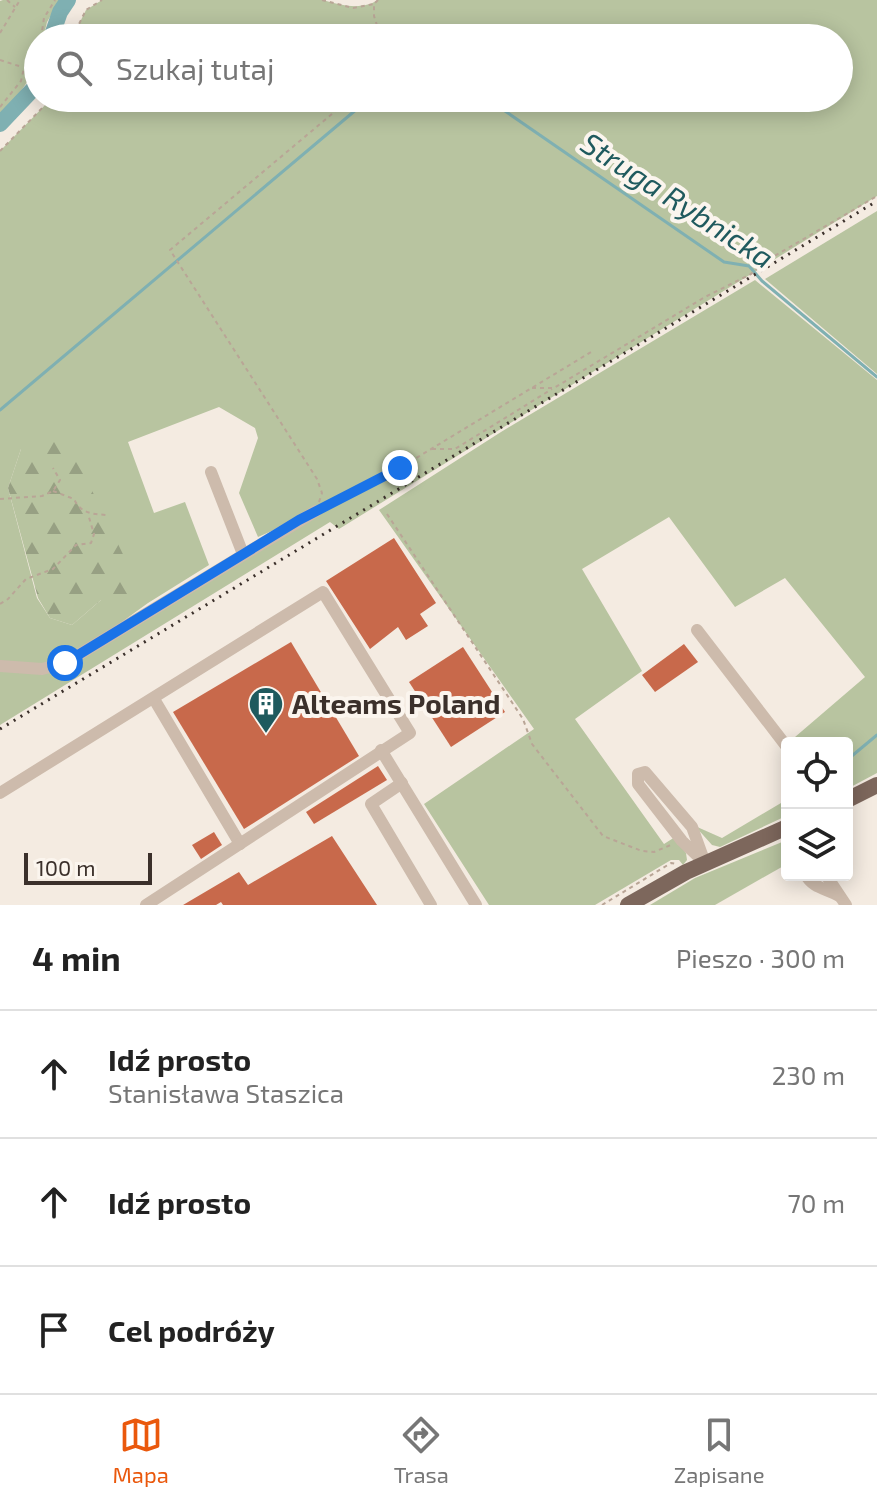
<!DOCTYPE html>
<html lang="pl">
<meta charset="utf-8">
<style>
body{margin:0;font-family:"Exo 2",sans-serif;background:#f6f6f6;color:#222}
.controls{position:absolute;right:24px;bottom:24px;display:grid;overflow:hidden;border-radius:8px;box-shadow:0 4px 20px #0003}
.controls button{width:72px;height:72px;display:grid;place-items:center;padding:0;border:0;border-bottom:2px solid #e0e0e0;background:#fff;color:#222;font:40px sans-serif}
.scale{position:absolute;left:24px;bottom:20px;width:128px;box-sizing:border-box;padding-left:8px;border:4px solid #3b302b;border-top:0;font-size:22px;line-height:28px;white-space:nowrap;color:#3b302b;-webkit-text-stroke:6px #fbf5ee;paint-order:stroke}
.stop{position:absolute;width:24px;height:24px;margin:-18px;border:6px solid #1a73e8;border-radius:50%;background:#fff}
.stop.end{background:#1a73e8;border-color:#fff;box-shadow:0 2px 8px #0008}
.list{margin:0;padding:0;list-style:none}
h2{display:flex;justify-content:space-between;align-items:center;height:104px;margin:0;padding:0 32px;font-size:34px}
h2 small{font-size:26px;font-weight:400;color:#767676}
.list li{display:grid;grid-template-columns:52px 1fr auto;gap:24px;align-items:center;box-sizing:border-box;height:128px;padding:0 32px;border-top:2px solid #e0e0e0}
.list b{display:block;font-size:30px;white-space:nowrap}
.list p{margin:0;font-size:26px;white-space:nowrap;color:#767676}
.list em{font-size:26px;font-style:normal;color:#767676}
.icon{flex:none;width:44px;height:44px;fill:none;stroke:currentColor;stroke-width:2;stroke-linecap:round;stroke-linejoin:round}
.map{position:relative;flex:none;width:877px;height:905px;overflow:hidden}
.search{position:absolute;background:#fff;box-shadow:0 4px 20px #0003;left:24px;right:24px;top:24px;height:88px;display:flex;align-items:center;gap:20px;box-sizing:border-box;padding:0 28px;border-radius:44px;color:#767676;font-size:30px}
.sheet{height:488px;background:#fff}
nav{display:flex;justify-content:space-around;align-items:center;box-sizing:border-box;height:112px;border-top:2px solid #e0e0e0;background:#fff;font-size:22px;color:#767676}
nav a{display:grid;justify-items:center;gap:4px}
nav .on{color:#ea580c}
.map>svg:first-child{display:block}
.grass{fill:#b8c4a0;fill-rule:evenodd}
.forest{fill:url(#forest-firs)}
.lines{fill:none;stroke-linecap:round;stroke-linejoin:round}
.stream{stroke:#7fb0b2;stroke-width:3}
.river{stroke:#7fb0b2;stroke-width:16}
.building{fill:#c8694b}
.path{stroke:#b9a596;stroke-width:2;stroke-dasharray:4 4;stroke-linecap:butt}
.minor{stroke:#cdbbac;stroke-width:12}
.major{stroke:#7d675c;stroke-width:16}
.rail{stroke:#3b302b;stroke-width:3;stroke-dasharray:2 6;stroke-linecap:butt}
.route{stroke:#1a73e8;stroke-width:10}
.labels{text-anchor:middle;stroke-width:8;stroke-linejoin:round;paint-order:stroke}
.poi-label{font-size:28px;font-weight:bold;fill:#3b302b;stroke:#fbf5ee;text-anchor:start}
.water-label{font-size:30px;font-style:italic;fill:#1f5a5e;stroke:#fbf5ee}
</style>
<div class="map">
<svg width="877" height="905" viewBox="0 0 877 905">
<defs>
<pattern id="forest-firs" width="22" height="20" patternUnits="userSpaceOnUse" patternTransform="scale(2)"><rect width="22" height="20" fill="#b8c4a0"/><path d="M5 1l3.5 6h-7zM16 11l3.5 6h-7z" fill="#97a083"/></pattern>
</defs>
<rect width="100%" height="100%" fill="#f4ebe1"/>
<g class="grass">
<path d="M3,0H60L47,22L43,38H38C38,73 24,90 0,114V1Z"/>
<path d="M102,0H322C342,5 360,11 378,0H877V196L339,529L330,522L0,725V151L52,98H839V38H72L86,10ZM219,407L255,428L258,438L239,493L258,537L306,516L79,653L148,603L209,565L185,502L154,513L128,442ZM21,449L101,600L72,625L50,618L37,598L8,488Z"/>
<path d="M877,211V374L765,279Z"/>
<path d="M755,280L877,380V773L847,789V743H788L865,677L785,578L735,607L669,517L582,569L642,671L575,719L664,844L675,837L686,853L687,860L683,865L679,860H671L595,905H489L424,804L534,729L379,510L501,432Z"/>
<path d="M781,803L784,817L720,847L712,845L695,826L722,838Z"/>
<path d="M787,840V864L715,905H650L695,878Z"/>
</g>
<path class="forest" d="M52,426L62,429L137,583L121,603L101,600L72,625L50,618L38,598L8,488L21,449Z"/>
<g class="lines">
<g class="stream">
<path d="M486,98L724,262L749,266L762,281L877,377"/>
<path d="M0,410L370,98"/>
<path d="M847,760L877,735"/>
</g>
<g class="river">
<path d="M51,38L60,12L68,0"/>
<path d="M0,124L36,86L38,80"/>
</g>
</g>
<g class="building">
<path d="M394,538L436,603L420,614L428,626L406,640L398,627L370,649L326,581Z"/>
<path d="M291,642L359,756L244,829L173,712Z"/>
<path d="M684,644L698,662L655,692L642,675Z"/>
<path d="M463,647L505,712L451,747L409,682Z"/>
<path d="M378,766L387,780L314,824L306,812Z"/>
<path d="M214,832L222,845L201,859L192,845Z"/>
<path d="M332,836L377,905H223L221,902L216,905H183L239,872L248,885Z"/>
</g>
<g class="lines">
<g class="path">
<path d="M7,0L15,7"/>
<path d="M322,0L353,8L374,4"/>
<path d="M378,0L374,4V16L381,38"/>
<path d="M0,33L20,0"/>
<path d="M41,38L44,18L55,0"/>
<path d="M72,38L86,10L102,0"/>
<path d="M0,60L22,67"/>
<path d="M0,107L21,81L24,68L32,61L38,49"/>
<path d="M0,151L52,98"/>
<path d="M532,388H554L705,297L751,274L766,261L877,196"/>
<path d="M432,449H455L552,389"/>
<path d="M53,491L74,499C81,514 93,514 107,515"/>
<path d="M0,499L42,496L53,491L60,480L53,468"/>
<path d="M319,502L322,493L317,479L170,250L351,98"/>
<path d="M325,507L375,483L591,352"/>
<path d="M387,514L523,719L532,744L603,836L642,851L654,852L673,844"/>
<path d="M0,604L8,599L26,579L53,569L76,545L91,543L94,534L88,514"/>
<path d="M602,905L671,863L677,864"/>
</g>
<g class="minor">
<path d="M211,472L243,554"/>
<path d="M697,630L787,747"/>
<path d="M0,666L42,669L65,663L316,511"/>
<path d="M154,699L240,844"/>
<path d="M381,750L476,905"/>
<path d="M645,772L692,827L705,863L682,841L638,784V774Z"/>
<path d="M402,783L371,804L431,905"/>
<path d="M0,793L323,592L410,733L146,905"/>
<path d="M806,875C812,888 828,889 839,896"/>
<path d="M826,875L846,905"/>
</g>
<g class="major">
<path d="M847,800L877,785"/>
<path d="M628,905L686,872L787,827"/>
</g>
<path class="rail" d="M0,729L877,201"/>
</g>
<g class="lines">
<path class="route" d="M65,663L299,520L400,468"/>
</g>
<defs>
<symbol id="building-pin" viewBox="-11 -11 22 30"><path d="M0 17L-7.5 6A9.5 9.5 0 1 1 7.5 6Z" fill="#1f5a5e" stroke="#fbf5ee"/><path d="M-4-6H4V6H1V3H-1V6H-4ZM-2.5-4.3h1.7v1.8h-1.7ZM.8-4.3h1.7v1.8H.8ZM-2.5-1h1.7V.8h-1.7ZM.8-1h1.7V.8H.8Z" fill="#fff"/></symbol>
</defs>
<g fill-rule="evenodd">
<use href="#building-pin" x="246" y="684" width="40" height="54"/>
</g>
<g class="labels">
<g class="poi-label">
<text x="292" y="714">Alteams Poland</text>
</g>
<g class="water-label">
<text transform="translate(677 201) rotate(33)" y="10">Struga Rybnicka</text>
</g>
</g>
</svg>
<div class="controls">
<button><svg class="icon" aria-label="locate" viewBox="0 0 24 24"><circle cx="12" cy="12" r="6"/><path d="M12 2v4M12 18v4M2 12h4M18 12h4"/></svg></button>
<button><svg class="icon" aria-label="layers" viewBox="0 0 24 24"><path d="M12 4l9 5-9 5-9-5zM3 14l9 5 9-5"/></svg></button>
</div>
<div class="scale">100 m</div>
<div class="stop" style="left:65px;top:663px"></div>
<div class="stop end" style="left:400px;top:468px"></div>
<div class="search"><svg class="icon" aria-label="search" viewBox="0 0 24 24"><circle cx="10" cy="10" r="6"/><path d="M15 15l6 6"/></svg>Szukaj tutaj</div>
</div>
<section class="sheet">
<h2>4 min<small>Pieszo · 300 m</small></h2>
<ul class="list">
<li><svg class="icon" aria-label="ahead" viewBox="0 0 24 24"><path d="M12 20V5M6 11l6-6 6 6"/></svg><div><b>Idź prosto</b><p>Stanisława Staszica</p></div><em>230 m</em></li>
<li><svg class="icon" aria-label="ahead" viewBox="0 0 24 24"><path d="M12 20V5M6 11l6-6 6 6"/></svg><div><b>Idź prosto</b></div><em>70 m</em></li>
<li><svg class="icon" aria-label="arrive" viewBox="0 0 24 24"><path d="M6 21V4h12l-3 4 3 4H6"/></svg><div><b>Cel podróży</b></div></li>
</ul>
</section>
<nav>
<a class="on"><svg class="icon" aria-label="map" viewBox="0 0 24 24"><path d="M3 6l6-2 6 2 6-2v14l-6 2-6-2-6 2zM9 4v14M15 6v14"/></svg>Mapa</a>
<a><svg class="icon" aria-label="directions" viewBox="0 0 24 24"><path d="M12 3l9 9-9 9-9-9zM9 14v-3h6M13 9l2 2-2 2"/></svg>Trasa</a>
<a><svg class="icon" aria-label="saved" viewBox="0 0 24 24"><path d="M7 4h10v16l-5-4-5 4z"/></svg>Zapisane</a>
</nav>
